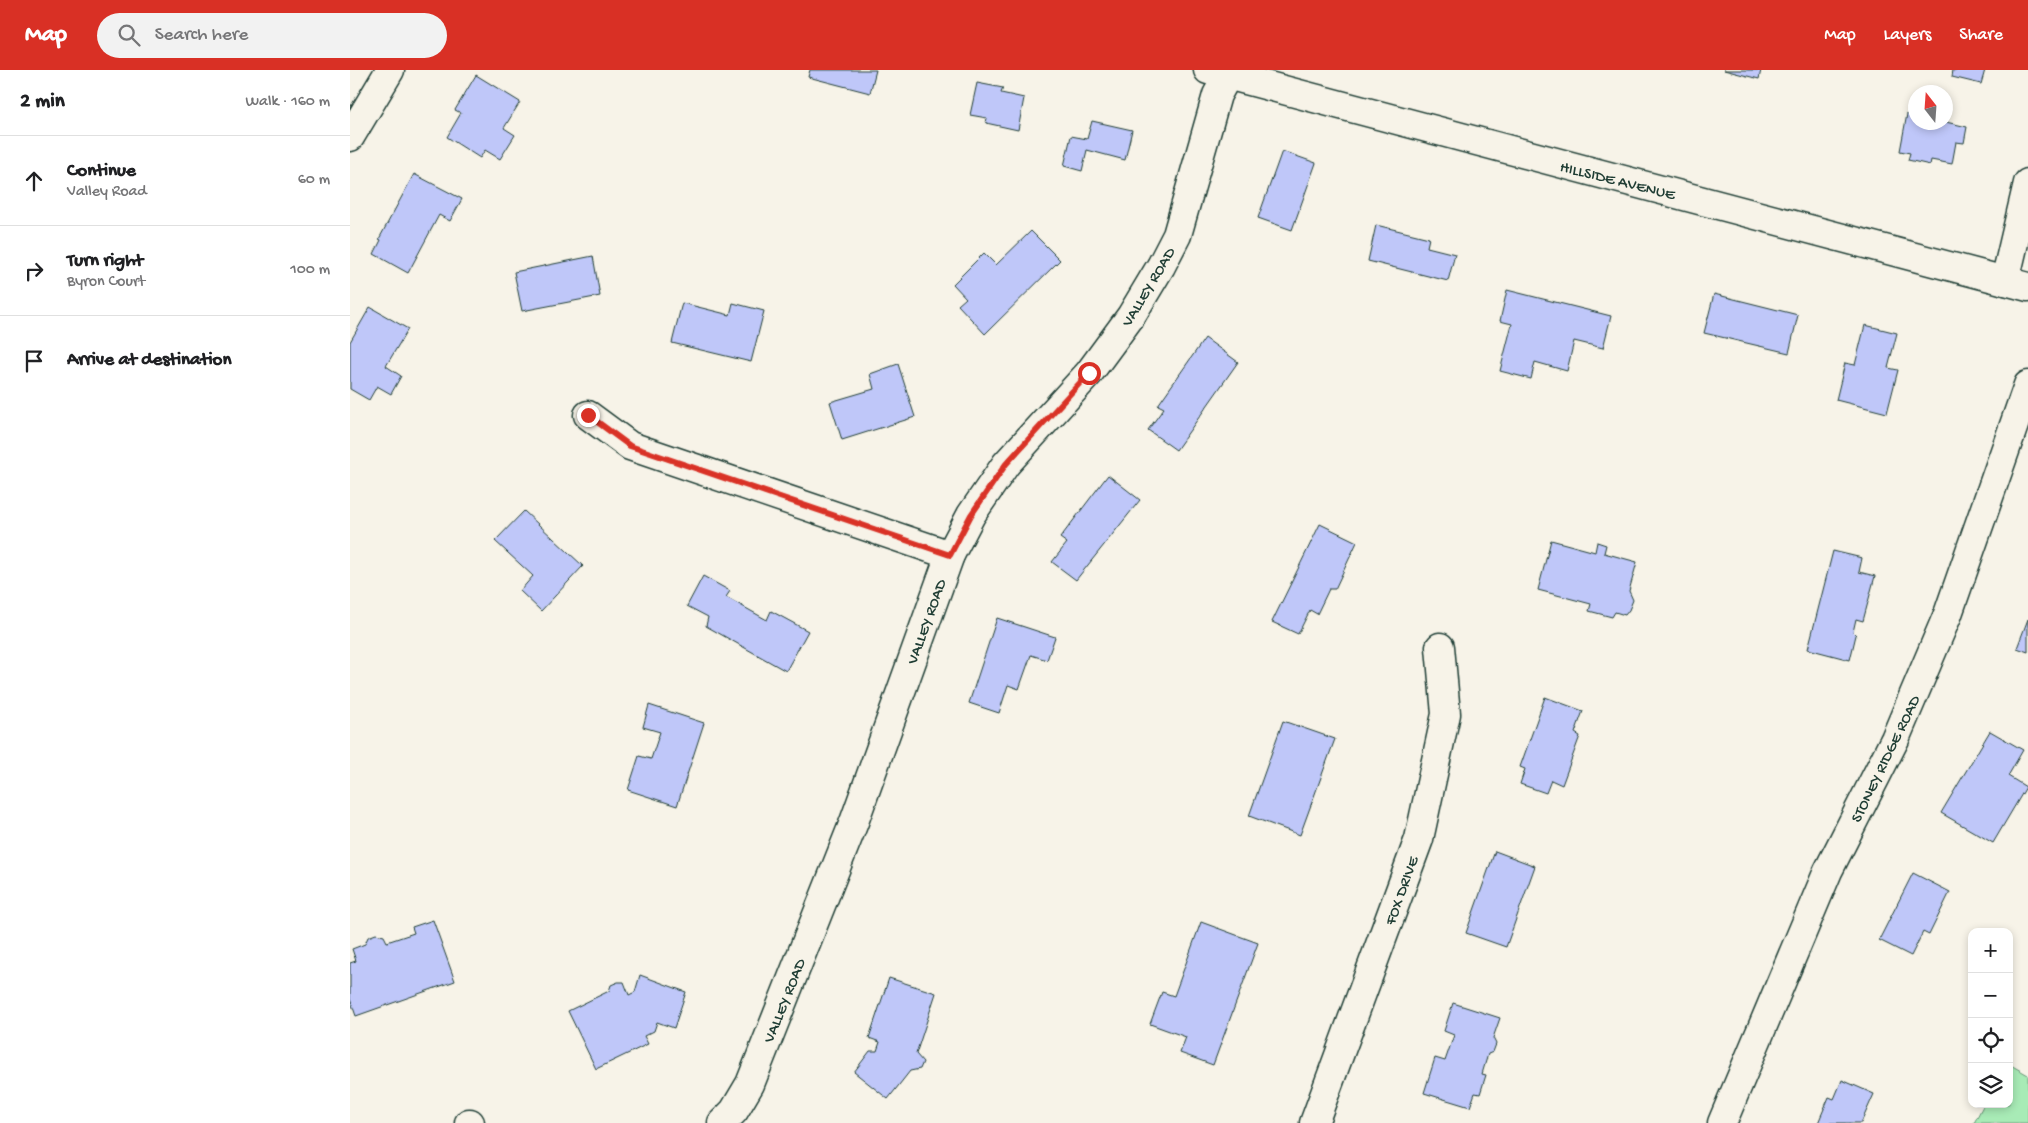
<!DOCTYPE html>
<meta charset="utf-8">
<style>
body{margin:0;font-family:"Gochi Hand",sans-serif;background:#f2f2f2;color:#202124}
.controls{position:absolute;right:15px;bottom:15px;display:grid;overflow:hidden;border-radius:10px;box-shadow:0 2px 8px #0003}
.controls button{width:45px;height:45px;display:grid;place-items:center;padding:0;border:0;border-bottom:1px solid #e0e0e0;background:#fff;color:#202124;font:25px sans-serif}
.compass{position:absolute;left:1558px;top:15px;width:45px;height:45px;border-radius:50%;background:#fff;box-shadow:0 2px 8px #0003;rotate:343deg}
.stop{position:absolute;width:15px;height:15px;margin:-11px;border:4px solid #d93025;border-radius:50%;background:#fff}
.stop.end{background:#d93025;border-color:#fff;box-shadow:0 1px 5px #0008}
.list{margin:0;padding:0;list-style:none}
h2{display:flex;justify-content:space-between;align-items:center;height:65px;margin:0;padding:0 20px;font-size:21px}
h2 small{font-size:16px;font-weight:400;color:#757577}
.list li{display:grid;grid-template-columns:32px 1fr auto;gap:15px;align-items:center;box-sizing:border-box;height:90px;padding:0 20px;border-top:1px solid #e0e0e0}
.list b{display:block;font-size:19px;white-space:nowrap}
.list p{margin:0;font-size:16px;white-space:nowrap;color:#757577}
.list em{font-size:16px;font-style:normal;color:#757577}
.icon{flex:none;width:28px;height:28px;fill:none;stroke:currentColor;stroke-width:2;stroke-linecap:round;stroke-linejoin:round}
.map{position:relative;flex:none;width:1678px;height:1053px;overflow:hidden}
header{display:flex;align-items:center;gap:30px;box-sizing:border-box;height:70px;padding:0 25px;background:#d93025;color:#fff}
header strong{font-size:24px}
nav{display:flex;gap:28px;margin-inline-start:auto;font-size:18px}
.search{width:350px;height:45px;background:#f2f2f2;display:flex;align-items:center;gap:12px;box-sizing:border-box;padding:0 18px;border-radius:28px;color:#757577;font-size:19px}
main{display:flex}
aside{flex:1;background:#fff}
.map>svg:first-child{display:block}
.green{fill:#a8ebb6;stroke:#649475}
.building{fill:#bfc7f9;stroke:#1f3d34}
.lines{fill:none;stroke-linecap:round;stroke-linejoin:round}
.street-casing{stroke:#1f3d34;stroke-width:31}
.secondary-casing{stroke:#1f3d34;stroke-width:31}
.street{stroke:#f7f3e8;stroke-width:28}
.secondary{stroke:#f7f3e8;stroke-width:28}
.route{stroke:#d93025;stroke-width:6}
.labels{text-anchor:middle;stroke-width:5;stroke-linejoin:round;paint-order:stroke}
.street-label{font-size:16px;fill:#1f3d34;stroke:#f7f3e8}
</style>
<header>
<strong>Map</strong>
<div class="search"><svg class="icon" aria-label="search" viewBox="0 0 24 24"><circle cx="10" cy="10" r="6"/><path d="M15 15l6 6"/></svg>Search here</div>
<nav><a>Map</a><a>Layers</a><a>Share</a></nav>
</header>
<main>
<aside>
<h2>2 min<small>Walk · 160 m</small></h2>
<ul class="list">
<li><svg class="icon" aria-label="ahead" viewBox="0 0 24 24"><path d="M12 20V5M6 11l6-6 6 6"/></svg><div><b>Continue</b><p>Valley Road</p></div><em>60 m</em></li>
<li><svg class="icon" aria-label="right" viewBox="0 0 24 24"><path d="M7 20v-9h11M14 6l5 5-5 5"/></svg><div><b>Turn right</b><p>Byron Court</p></div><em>100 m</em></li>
<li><svg class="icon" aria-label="arrive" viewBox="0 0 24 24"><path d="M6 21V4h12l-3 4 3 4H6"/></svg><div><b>Arrive at destination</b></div></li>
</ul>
</aside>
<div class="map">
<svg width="1678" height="1053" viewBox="0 0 1678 1053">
<rect width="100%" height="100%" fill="#f7f3e8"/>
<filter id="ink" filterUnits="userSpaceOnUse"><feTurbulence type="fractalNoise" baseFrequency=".02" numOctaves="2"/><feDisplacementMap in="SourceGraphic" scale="10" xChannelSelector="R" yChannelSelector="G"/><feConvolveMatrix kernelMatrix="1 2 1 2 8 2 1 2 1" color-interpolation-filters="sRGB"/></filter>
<g filter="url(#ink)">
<path class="green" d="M1659,994L1678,1005V1053H1624L1634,1034H1659Z"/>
<g class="building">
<path d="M460,0H526L520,23L458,7Z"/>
<path d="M1374,0H1411L1409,9Z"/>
<path d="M1603,0H1635L1631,14L1602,7Z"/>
<path d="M126,5L170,32L154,58L165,65L150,89L135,80L130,88L97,67L111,43L105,40Z"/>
<path d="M627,13L653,18L651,23L674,28L668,60L636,53L637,48L620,45Z"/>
<path d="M1557,44L1566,46V52H1596L1617,57L1614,73L1606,72L1602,94L1581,90L1580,95L1558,90L1560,83L1550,81Z"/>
<path d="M742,51L782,60L775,90L737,80L732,101L714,96L721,66L737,69Z"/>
<path d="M932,81L966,93L942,160L908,148Z"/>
<path d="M64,104L112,129L100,151L89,145L58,203L24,184L31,170L29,169Z"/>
<path d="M1026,155L1079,168L1077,177L1105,184L1098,211L1018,191Z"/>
<path d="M681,161L710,190L635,264L608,235L616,228L603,214L634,183L646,195Z"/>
<path d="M243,186L250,226L172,241L164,202Z"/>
<path d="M1157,220L1261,246L1253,278L1224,271L1217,301L1185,292L1181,309L1150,301L1162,254L1150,251Z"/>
<path d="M1364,224L1448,245L1439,283L1354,263Z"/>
<path d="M332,233L380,245L383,233L414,241L401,292L322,273Z"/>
<path d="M20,237L58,259L36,296L51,306L41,324L27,316L19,330L0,319V272Z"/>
<path d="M1515,255L1547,263L1538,298L1548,300L1537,343L1486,330L1495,293L1505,295Z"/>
<path d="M855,268L888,292L826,380L798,360L814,338L808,335Z"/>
<path d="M548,294L565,347L492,370L480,332L524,319L520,304Z"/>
<path d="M758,405L790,430L726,510L702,492L717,473L710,468Z"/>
<path d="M174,441L233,496L191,541L170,521L183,506L145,471Z"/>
<path d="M970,454L1007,472L985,519H979L967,544L960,540L948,564L922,552Z"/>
<path d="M1201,470L1245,482L1247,472L1256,475L1254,483L1287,492L1279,521L1283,530L1279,540L1275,545L1265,542L1262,547L1239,541L1241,534L1188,520Z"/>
<path d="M1483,481L1512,488L1509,502L1525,506L1513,551L1506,549L1503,562L1506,565L1500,590L1458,579Z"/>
<path d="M353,506L380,521L376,527L417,550L421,541L458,561L436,601L356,556L358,547L337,536Z"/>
<path d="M647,548L705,567L697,590L681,585L669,619L658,615L649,643L619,633Z"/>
<path d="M1678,549V582L1667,578Z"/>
<path d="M1195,627L1233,641L1225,663L1230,666L1212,715L1201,710L1196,723L1170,714L1175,699L1170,697Z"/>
<path d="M299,635L354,653L327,736L278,720L289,686L301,689L310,662L293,657Z"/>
<path d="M933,651L985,669L950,765L899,746Z"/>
<path d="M1640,661L1673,680L1658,706L1676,717L1643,773L1591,743Z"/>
<path d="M1145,781L1185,796L1156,877L1116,863Z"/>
<path d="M1563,803L1600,822L1579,865L1573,862L1561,886L1529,870Z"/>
<path d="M83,850L105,911L6,946L0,929V893L6,891L2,879L15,874L18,867L26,864L34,866L37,872L64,863L62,857Z"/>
<path d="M851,852L908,873L863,995L830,983L836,967L800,954L812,922L824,926Z"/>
<path d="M290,905L336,922L324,958L307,952L304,961L294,966L298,974L246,999L218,941L259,921L261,915L268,912H274L279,925L285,922Z"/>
<path d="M539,908L586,923L566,984L573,992L570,999L560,1001L538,1029L504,1002L520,981H527L530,972L519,968Z"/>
<path d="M1103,933L1150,948L1143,968L1146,974L1143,982L1138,984L1132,1004L1136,1005L1130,1024L1125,1023L1120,1037L1074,1023L1085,988L1095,991L1104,965L1094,961Z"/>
<path d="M1492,1010L1524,1024L1511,1053H1468L1479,1027L1484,1029Z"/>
</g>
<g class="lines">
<defs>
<g id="street">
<path d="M1655,211L1678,113"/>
<path d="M238,345L280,376L600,485"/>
<path d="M119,1053H120"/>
<path d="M372,1053L384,1041L400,1014L504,752L600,485L621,445L656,394L739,303L781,246L811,196L827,165L867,25L878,5"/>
<path d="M964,1053L1069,769L1096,644L1090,577"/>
<path d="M1372,1053L1478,801L1545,669L1598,544L1678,315"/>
</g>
<g id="secondary">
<path d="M858,0L1678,217"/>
<path d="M0,67L40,0"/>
</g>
</defs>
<use href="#street" class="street-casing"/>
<use href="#secondary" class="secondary-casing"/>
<use href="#street" class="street"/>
<use href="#secondary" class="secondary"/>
</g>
</g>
<g class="lines" filter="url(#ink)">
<path class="route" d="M238,345L280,376L600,485L621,445L656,394L739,303"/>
</g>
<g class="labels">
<g class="street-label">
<text transform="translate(1268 109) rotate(14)" y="6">HILLSIDE AVENUE</text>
<text transform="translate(797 216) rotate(-59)" y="6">VALLEY ROAD</text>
<text transform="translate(575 551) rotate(-70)" y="6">VALLEY ROAD</text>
<text transform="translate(1534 688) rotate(-64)" y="6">STONEY RIDGE ROAD</text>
<text transform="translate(1050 820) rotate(-70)" y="6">FOX DRIVE</text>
<text transform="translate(433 930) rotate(-68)" y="6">VALLEY ROAD</text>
</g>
</g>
</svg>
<div class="controls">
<button>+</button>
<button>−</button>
<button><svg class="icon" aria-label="locate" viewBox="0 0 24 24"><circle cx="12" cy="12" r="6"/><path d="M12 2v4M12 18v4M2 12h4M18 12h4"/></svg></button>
<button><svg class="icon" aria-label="layers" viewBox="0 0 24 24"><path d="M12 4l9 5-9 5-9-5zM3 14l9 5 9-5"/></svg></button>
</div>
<svg class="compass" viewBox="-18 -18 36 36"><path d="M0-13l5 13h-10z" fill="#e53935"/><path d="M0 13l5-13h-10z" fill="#757577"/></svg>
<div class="stop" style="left:739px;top:303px"></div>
<div class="stop end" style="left:238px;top:345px"></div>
</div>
</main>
